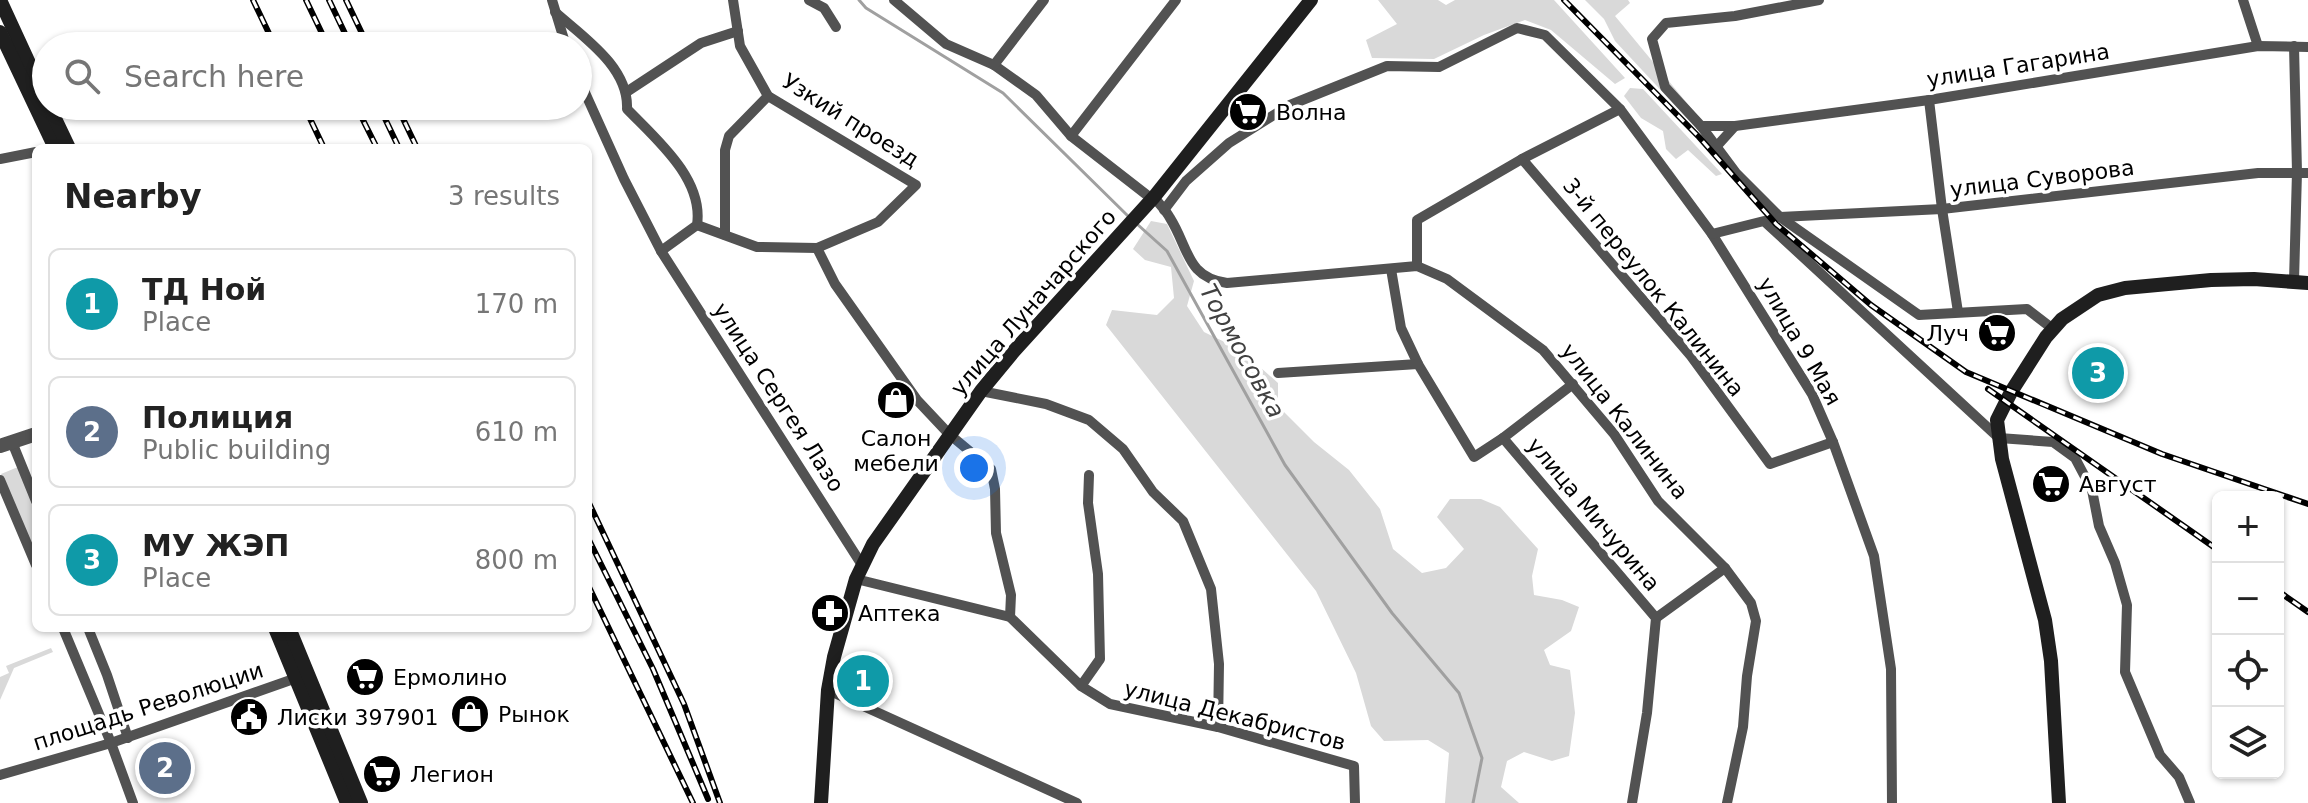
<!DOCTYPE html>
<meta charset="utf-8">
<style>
body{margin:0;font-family:"DejaVu Sans",sans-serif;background:#f6f6f6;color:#222}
.controls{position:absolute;right:24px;bottom:24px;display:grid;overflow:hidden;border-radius:12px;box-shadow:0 2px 6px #0004}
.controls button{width:72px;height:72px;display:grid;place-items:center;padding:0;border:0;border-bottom:2px solid #e0e0e0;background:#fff;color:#222;font:40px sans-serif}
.you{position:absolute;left:974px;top:468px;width:28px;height:28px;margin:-20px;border:6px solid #fff;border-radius:50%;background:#1a73e8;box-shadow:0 0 0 12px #1a73e833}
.badge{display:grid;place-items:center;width:52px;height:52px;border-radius:50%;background:#0b8043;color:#fff;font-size:26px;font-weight:700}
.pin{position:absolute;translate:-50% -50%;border:4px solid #fff;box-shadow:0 2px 8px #0006}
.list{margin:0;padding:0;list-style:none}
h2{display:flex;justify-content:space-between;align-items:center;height:104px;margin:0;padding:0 32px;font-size:34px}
h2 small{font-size:26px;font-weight:400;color:#767676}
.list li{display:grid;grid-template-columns:52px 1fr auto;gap:24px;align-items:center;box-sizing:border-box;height:112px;margin:0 16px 16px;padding:0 16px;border:2px solid #e0e0e0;border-radius:12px}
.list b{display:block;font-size:30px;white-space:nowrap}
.list p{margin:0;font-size:26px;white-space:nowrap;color:#767676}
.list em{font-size:26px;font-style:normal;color:#767676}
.icon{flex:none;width:44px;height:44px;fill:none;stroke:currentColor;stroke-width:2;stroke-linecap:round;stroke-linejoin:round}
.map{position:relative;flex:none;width:2308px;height:803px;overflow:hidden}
.search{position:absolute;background:#fff;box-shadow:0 2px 6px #0004;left:32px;top:32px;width:560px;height:88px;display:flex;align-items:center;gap:20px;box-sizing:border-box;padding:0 28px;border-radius:44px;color:#767676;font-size:30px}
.panel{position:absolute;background:#fff;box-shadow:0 2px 6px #0004;left:32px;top:144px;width:560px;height:488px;border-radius:12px}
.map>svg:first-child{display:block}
.green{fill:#d9d9d9}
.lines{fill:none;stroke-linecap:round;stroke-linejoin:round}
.stream{stroke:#a0a0a0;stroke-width:3}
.minor{stroke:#525252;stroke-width:10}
.tertiary{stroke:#525252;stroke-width:14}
.secondary{stroke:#1f1f1f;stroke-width:14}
.rail-casing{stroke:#000;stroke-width:6}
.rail{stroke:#fff;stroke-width:3;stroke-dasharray:9;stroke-linecap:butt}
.labels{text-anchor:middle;stroke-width:7;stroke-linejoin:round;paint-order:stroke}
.street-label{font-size:22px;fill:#000;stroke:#fff}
.poi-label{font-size:22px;fill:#000;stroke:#fff;text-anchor:start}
.water-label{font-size:24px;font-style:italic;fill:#414141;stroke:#fff}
</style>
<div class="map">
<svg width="2308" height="803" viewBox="0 0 2308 803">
<rect width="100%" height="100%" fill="#fff"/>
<g class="green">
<path d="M1378,0H1438L1446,5L1455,0H1554L1625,78L1615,84L1551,30L1525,20L1484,35L1434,59L1372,58L1366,40L1397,24Z"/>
<path d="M1585,0H1628L1630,3L1615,16L1715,137L1709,142L1615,41L1604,19Z"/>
<path d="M1630,88L1643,89L1722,174L1716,176L1688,150L1676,159L1666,149L1663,131L1641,118L1624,96Z"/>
<path d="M1151,221L1167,224L1194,281L1187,306L1204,332L1241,350L1278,383V406L1314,442L1349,470L1380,509L1393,549L1422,573L1446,568L1464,549L1437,517L1450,499H1481L1500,507L1538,549L1532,576L1534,595L1562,600L1579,607L1571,631L1544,650L1550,665L1570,670L1575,713L1569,756L1552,761L1524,752L1507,761L1501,787L1519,803H1445L1449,753L1428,740L1384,741L1371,726L1356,673L1316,591L1106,325L1112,310L1157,315L1174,298L1171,267L1145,260L1133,249Z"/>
<path d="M18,467L36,510V557L1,474Z"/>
<path d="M51,648L53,652L14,668L0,700V677L9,673L6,666Z"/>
</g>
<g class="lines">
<g class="stream">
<path d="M859,0L866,8L1003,93L1129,217"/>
<path d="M1137,224L1167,251L1285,465L1392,613L1459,693L1482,758L1473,803"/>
</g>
<g class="minor">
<path d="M552,0L566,46"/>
<path d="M809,0L824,8L836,27"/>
<path d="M894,0L946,44L994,65L1036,95L1071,136L1152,199"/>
<path d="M1819,0L1735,16L1666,23L1652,39L1665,87L1701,126L1736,173L1780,217L1919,315L2027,309L2053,329"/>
<path d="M2243,0L2258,46"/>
<path d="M555,12C583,37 629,67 627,109C656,139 704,179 697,225L661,251"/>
<path d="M2294,46L2297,172L2294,281"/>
<path d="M994,65L1044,0"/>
<path d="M578,77L624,179L661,251L862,565"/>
<path d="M628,91L701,43L738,31"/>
<path d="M1929,100L1942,209L1958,312"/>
<path d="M1620,109L1522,159L1691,356L1770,464L1833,442"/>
<path d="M1701,126H1735L1929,100L2258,46L2308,47"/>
<path d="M1071,136L1176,0"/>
<path d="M1716,147L1735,126"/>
<path d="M0,159L36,152"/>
<path d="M1154,197C1159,204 1166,210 1170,218C1189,248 1186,277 1227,283L1417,266L1447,279L1543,350L1614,434L1658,501L1725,568L1751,603L1756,621L1747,676L1743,727L1727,803"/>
<path d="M1164,210L1186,181L1229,143L1290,105L1387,66L1439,67L1517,28L1545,35L1620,109L1712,234L1812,394L1833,442L1874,556L1891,669L1892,803"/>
<path d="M1780,217L1942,209L2258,173H2308"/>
<path d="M697,225L757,247L817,248L878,222L916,185L768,96L740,46L733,0"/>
<path d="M1712,234L1764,221L1999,438L2053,442L2075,458L2092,490L2099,526L2115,563L2127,605L2125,672L2160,755L2179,777L2190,803"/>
<path d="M725,235V150L729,136L768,96"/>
<path d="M817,248L835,284L917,400L949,434L991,469L995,489L996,533L1011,595L1010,617"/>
<path d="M1417,266V220L1522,159"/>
<path d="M1391,269L1401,328L1418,364"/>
<path d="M1278,373L1418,364L1474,457L1503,438L1656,618L1647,713L1632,803"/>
<path d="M981,391L1046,404L1089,420L1123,449L1153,492L1183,521L1211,589L1219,664L1218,727"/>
<path d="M1503,438L1573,384"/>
<path d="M12,442L36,501"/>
<path d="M0,480L36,565"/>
<path d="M856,579L1010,617L1081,686L1110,704L1218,727L1354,766L1355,803"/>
<path d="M1656,618L1725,568"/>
<path d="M63,628L111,743L133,803"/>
<path d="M88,628L107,675L128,738"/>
<path d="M1081,686L1100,659L1098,574L1088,503L1089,475"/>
<path d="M828,690L1077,803"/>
<path d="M0,775L111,743L302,676"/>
</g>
<path class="tertiary" d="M0,446L36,434"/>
<g class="secondary">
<path d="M0,0L46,100"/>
<path d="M0,32L55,148"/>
<path d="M49,106L69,148"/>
<path d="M275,628L347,803"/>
<path d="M289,628L361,803"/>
<path d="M821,803L828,690L834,657L856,579L873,544L981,391L1014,351L1154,197L1311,0"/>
<path d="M2059,803L2051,661L2045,620L2002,459L1997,420L2011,392L2046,337L2062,319L2098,295L2125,288L2211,280L2254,279L2308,283"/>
</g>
<defs>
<g id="rail">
<path d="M253,0L275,46"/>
<path d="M306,0L328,46"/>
<path d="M329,0L351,46"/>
<path d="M346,0L368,46"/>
<path d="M1564,0L1699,137L1776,224L1871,305L1966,372L2162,454L2308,504"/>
<path d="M304,106L324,148"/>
<path d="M356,106L377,148"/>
<path d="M379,106L399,148"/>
<path d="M397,106L417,148"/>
<path d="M1988,389L2218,550"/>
<path d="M588,501L684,704L720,803"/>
<path d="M588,538L653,669L708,799"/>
<path d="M588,585L693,803"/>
<path d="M2278,591L2308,612"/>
</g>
</defs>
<use href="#rail" class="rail-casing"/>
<use href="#rail" class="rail"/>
</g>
<defs>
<symbol id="supermarket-disc" viewBox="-11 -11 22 22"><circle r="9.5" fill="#000" stroke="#fff"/><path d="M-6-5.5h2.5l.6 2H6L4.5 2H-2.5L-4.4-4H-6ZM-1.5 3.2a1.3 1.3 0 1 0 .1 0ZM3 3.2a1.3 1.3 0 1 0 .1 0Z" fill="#fff"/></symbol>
<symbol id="shop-disc" viewBox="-11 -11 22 22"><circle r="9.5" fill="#000" stroke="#fff"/><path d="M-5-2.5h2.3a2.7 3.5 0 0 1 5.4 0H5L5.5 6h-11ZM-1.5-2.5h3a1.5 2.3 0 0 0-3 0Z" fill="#fff"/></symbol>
<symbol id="pharmacy-disc" viewBox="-11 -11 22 22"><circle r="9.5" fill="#000" stroke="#fff"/><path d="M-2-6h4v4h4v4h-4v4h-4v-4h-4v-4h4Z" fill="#fff"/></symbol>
<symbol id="civic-disc" viewBox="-11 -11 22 22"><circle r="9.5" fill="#000" stroke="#fff"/><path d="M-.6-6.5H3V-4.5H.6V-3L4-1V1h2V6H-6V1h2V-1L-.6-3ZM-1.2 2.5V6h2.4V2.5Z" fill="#fff"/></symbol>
</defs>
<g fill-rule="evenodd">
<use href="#supermarket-disc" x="1226" y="90" width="44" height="44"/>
<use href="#supermarket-disc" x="1975" y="311" width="44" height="44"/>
<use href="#shop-disc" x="874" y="378" width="44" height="44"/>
<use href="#supermarket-disc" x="2029" y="462" width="44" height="44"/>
<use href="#pharmacy-disc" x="808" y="591" width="44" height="44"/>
<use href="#supermarket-disc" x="343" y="655" width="44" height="44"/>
<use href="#shop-disc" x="448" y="692" width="44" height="44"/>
<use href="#civic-disc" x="227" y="695" width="44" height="44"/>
<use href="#supermarket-disc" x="360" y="752" width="44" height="44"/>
</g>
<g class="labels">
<g class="street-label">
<text transform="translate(2018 65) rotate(-9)" y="8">улица Гагарина</text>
<text transform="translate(851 120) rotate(32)" y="8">Узкий проезд</text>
<text transform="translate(2042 178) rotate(-7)" y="8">улица Суворова</text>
<text transform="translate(1654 287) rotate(51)" y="8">3-й переулок Калинина</text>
<text transform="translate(1033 302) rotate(-49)" y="8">улица Луначарского</text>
<text transform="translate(1800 341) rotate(60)" y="8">улица 9 Мая</text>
<text transform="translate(779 397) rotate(57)" y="8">улица Сергея Лазо</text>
<text transform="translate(1625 421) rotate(52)" y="8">улица Калинина</text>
<text transform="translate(1594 514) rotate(50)" y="8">улица Мичурина</text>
<text transform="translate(148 706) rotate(-18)" y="8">площадь Революции</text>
<text transform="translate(1235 715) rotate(14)" y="8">улица Декабристов</text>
</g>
<g class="poi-label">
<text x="1276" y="120">Волна</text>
<text x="1969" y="341" text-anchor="end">Луч</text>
<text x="896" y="446" text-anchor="middle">Салон<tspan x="896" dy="25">мебели</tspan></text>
<text x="2079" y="492">Август</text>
<text x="858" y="621">Аптека</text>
<text x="393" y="685">Ермолино</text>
<text x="498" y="722">Рынок</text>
<text x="277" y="725">Лиски 397901</text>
<text x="410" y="782">Легион</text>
</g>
<g class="water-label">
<text transform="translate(1242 351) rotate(61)" y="8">Тормосовка</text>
</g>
</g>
</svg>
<div class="controls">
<button>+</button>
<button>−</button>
<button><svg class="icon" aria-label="locate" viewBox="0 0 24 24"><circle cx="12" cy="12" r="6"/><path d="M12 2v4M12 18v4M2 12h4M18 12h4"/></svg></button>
<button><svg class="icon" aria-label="layers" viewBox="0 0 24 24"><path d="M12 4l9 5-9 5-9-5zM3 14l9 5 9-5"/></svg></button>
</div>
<div class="you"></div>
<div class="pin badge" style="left:863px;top:681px;background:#0f9aa8">1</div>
<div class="pin badge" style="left:165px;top:768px;background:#5c6f8a">2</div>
<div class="pin badge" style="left:2098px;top:373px;background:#0f9aa8">3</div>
<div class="search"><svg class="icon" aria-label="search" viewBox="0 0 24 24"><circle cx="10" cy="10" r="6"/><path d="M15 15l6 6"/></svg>Search here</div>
<section class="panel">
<h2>Nearby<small>3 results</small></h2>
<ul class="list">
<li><span class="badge" style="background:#0f9aa8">1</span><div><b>ТД Ной</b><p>Place</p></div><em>170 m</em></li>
<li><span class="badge" style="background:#5c6f8a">2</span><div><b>Полиция</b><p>Public building</p></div><em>610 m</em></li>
<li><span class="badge" style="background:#0f9aa8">3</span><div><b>МУ ЖЭП</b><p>Place</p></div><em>800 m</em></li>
</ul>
</section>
</div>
